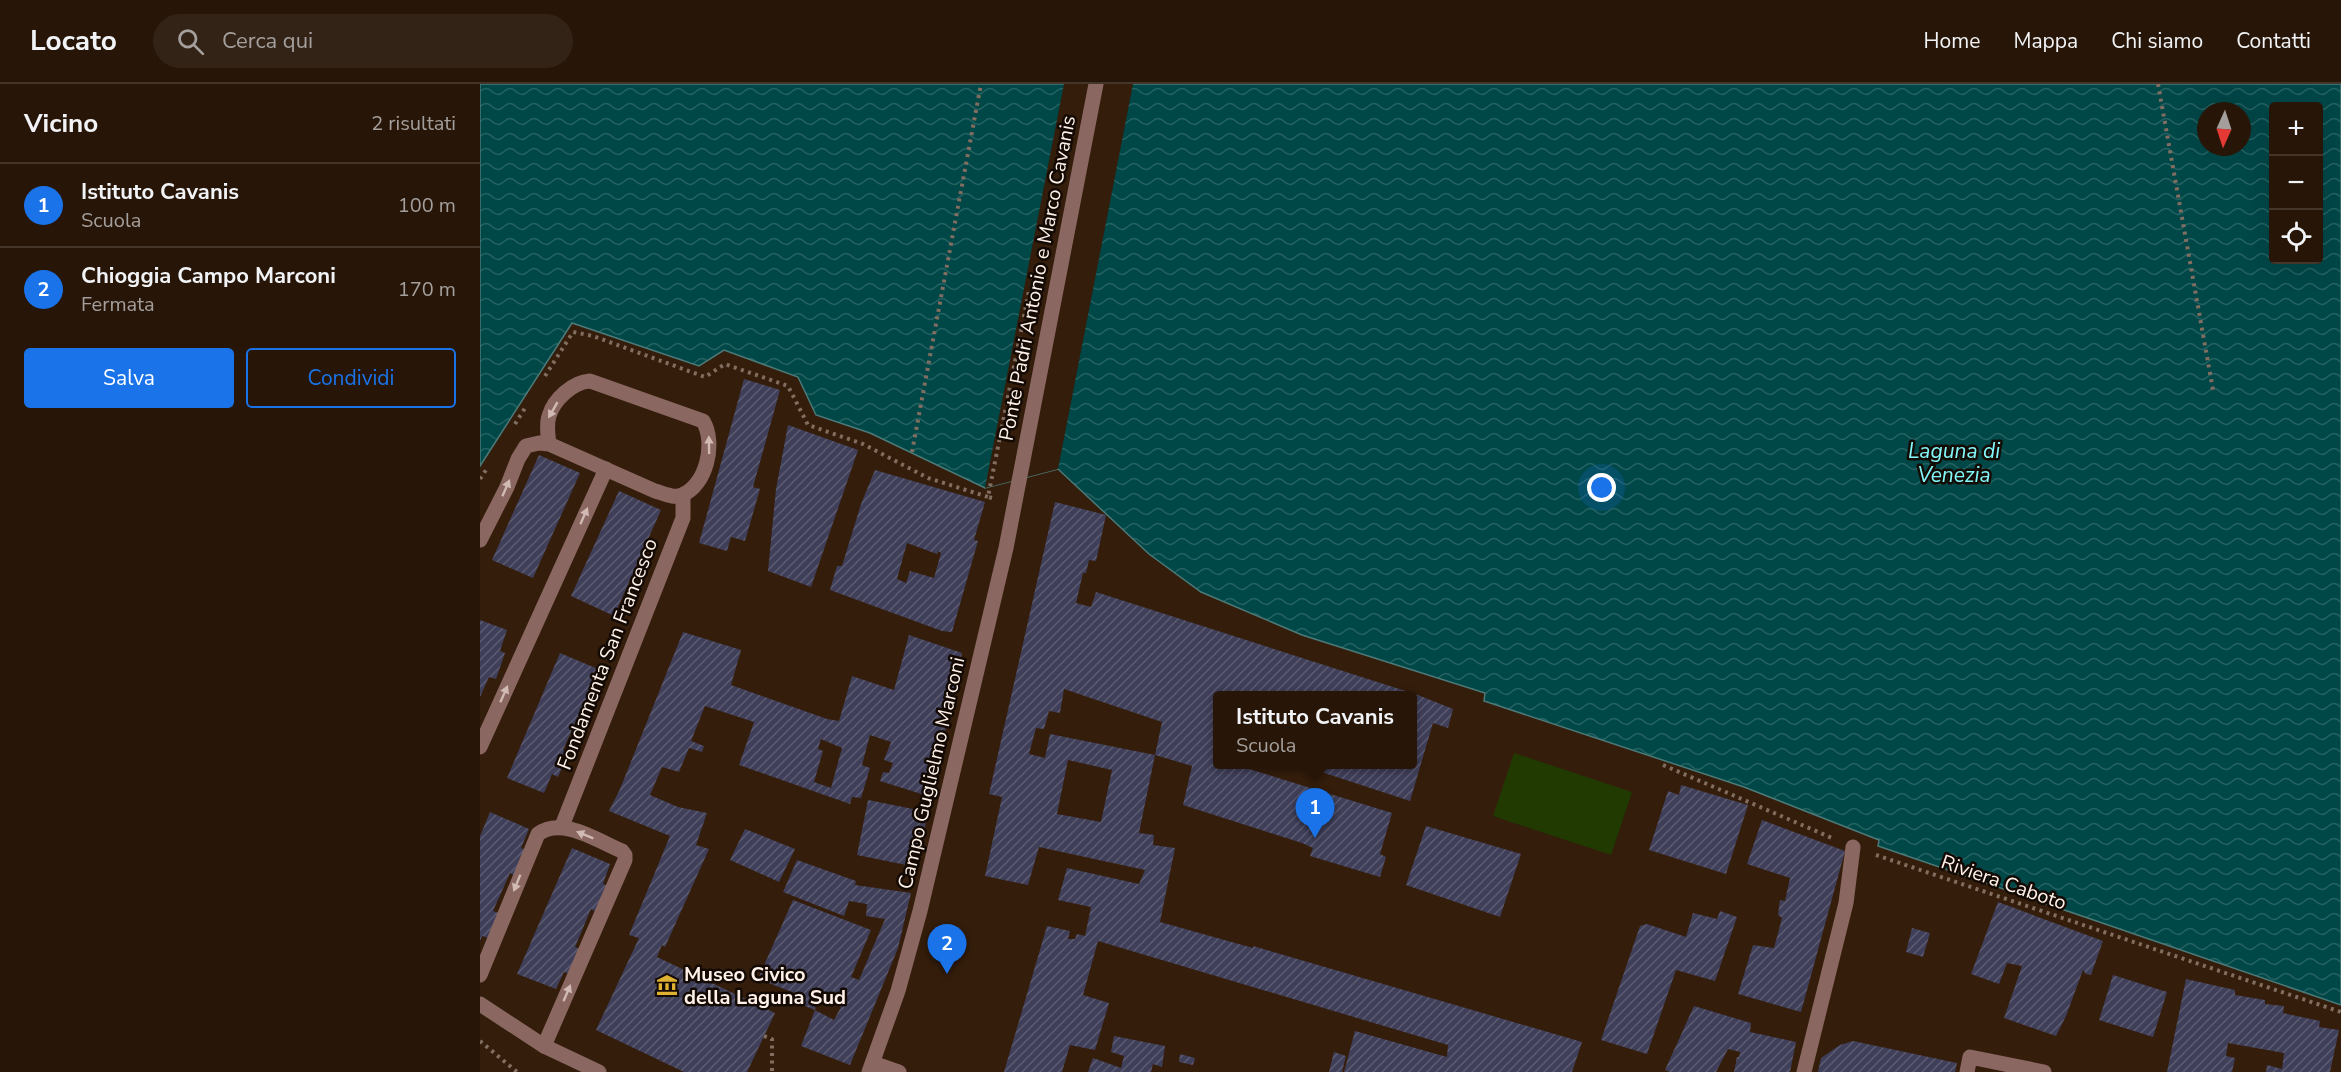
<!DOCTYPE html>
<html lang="it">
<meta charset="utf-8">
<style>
body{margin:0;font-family:"Nunito Sans",sans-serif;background:#332316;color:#f1f3f6}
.controls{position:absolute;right:18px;top:18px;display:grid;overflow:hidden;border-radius:6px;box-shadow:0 6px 24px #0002}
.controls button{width:54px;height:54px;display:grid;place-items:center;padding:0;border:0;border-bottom:2px solid #433529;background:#271608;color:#f1f3f6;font:30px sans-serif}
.compass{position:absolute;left:1717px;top:18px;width:54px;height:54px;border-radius:50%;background:#271608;box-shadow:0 6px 24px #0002;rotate:183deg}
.you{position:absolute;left:1122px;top:404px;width:21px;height:21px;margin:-15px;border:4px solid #fff;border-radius:50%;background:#1a73e8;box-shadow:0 0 0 9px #1a73e833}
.badge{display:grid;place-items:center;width:39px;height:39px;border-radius:50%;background:#1a73e8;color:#fff;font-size:20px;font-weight:700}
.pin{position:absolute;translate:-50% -50px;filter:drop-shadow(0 2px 3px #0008)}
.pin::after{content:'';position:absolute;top:32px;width:21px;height:18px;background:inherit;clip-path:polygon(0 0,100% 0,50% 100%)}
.popup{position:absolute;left:733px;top:607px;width:204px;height:78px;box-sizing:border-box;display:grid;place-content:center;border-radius:6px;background:#271608;filter:drop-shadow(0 2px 4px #0005);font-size:20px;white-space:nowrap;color:#a49f9c}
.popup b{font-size:22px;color:#f1f3f6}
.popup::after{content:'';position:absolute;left:50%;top:100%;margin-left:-12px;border:12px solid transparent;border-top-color:#271608}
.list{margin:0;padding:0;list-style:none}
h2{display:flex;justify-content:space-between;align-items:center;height:78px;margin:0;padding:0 24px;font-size:26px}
h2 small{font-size:20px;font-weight:400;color:#a49f9c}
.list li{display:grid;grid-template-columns:39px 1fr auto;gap:18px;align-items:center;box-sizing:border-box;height:84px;padding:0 24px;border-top:2px solid #433529}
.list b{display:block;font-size:22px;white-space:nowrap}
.list p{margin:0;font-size:20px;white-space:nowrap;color:#a49f9c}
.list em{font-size:20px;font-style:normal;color:#a49f9c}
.actions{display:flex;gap:12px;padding:18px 24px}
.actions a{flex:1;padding:14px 0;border:2px solid #1a73e8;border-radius:6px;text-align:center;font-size:21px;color:#1a73e8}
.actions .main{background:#1a73e8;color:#fff}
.icon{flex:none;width:33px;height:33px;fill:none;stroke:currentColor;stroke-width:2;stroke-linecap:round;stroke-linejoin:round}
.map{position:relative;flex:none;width:1861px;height:988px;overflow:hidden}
header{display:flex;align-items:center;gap:36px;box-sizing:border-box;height:84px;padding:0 30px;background:#271608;border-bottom:2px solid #433529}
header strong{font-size:28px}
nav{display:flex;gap:33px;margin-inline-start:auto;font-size:21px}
.search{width:420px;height:54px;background:#332316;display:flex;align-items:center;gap:15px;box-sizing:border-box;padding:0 21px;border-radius:33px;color:#a49f9c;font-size:22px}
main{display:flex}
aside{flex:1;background:#271608}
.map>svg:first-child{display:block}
.pitch{fill:#213a01}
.water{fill:url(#water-waves);stroke:#4c7a78;stroke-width:1.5;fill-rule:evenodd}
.pier{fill:#341d0b}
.building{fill:url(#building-hatch);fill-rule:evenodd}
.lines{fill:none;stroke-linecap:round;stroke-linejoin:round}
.path{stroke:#826e60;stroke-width:4;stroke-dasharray:3 4.5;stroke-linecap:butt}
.minor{stroke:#8a6761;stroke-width:15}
.oneway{fill:#d0bab3}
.labels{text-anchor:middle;stroke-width:5;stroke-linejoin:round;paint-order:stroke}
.street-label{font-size:20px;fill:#fff1e9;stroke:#140a04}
.poi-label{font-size:20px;font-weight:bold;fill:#fff1e9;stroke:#140a04;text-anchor:start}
.water-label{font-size:21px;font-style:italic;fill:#82f8fb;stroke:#140a04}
</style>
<header>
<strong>Locato</strong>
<div class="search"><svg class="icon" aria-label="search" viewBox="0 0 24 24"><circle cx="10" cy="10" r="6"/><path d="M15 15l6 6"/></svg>Cerca qui</div>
<nav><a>Home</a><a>Mappa</a><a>Chi siamo</a><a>Contatti</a></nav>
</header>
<main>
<aside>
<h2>Vicino<small>2 risultati</small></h2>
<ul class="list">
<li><span class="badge">1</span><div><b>Istituto Cavanis</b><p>Scuola</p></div><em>100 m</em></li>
<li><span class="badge">2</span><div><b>Chioggia Campo Marconi</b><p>Fermata</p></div><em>170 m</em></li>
</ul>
<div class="actions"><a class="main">Salva</a><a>Condividi</a></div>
</aside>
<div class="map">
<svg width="1861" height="988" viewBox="0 0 1861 988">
<defs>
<pattern id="water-waves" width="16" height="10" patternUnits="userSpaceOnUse" patternTransform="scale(1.5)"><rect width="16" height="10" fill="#004748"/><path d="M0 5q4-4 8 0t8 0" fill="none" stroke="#266262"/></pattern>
<pattern id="building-hatch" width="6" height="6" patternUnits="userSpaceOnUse" patternTransform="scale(1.5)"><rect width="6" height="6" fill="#3f3f5a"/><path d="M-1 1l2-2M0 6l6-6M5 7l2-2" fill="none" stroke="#5c5b72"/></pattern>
</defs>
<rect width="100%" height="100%" fill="#341d0b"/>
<path class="pitch" d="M1034,669L1152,708L1131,771L1013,732Z"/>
<path class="water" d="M0,0H1861V921L1398,762L1399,756L1264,703L1004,617L1005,609L822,551L721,508L669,470L578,385L505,404L390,349L336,331L318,293L244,266L219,282L92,239L0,382ZM1794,22H1838V176H1794ZM1726,27H1762V63H1726Z"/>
<path class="pier" d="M584,0H653L578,385L505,404Z"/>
<g class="building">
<path d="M264,295L300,306L273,403L280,405L265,457L251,453L247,467L219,459Z"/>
<path d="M308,341L378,366L331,503L288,487L296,405Z"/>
<path d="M59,371L100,389L53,494L12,476Z"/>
<path d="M395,386L505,418L494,456L498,457L472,548L462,547L350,506L357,482H362L381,420ZM427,459L457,470L458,467L461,469L454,494L430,487L426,499L417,495Z"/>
<path d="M139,407L181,426L134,532L91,512Z"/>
<path d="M575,418L626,431L616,477L609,476L606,489H603L596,519L611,523L616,508L938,611L973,625L968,644L953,639L930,717L820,681H933L932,612H738V681H756L912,729L900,770L906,773L900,793L830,772L833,764L822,759L703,721L712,682L675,671L682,638L584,605L580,629L569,627L564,645L556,644L549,670L565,674L570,650L675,671L659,749L674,751L673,761L695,764L680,838L773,864V862L1102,958L1092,988H864L875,947L967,973L968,961L618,857L603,911L629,919L615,966L590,961L582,988H524L567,842L590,847L588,855H595L597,850L605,852L611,823L578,816L587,784L659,800L665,786L559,763L548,801L505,792L522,713L509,710ZM588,676L632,686L621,738L577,730Z"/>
<path d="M0,536L27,546L20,567L25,569L16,595L9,593L0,613Z"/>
<path d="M203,548L261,566L251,601L347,635L359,637L372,592L414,606L429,551L482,569L451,713L400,697L403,688L409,689L413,679L404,676L411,658L390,651L382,681L390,684L381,714L372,713L370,720L259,681L274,638L225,622L211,657L224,662L222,668L209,664L199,688L182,683L170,711L198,723L227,729L216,761L229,765L185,863L182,861L177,873L295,929L267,988H204L116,946L159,854L149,851L190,752L129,727L140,705ZM341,655L362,664L351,704L334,698L343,667L338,665Z"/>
<path d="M80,569L118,585L110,604L116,606L106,631L100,628L83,666L89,668L78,693L72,690L64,709L27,694Z"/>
<path d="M1201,701L1268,721L1246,790L1169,766L1188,707L1199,711Z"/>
<path d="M388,716L448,728L436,783L377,771Z"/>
<path d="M10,728L49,745L41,764L46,766L35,792L30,789L13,827L19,829L8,854L2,852L0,857V752Z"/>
<path d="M1282,736L1365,767L1321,928L1258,910L1273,861L1294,864L1302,834L1298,831L1300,816L1305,817L1310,794L1267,780Z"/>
<path d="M946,742L1041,770L1020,833L926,801Z"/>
<path d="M265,745L315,765L299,798L250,776Z"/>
<path d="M92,764L130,780L123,800L128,802L117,828L111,825L95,863L100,865L90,890L84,888L76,905L37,890Z"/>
<path d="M317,776L376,797L375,801L431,809L418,864L370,981L321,962L335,926L317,919L320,911L278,895L313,816L391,846L371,893L379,896L405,835L386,832L387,820L369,817L364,832L303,808ZM339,911L361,923L354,936L335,926L336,918Z"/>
<path d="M1518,818L1623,857L1611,891L1606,890L1603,886L1586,932L1576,952L1524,934L1542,882L1527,879L1519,900L1491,890Z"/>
<path d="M1240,827L1257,833L1235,897L1196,886L1167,970L1121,956L1160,842L1167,840L1206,853L1213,829L1237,835Z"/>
<path d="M1432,844L1450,849L1443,873L1426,868Z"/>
<path d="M1633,891L1687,908L1673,953L1619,936Z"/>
<path d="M1706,895L1755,906V911L1785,916V920L1804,922L1803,929L1840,937L1839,943L1859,946L1850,988H1786L1787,981L1802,985L1804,969L1748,959L1746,972L1755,974L1752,988H1687Z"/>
<path d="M1214,922L1271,939L1270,948L1316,958L1310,988H1254L1257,973H1259L1260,968L1248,965L1236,988H1190L1185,986Z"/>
<path d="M634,952L685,962L682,983L673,980L671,988H608L613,974L641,984L644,972L631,968Z"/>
<path d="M1373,957L1477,979L1475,988H1338L1341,974L1360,961Z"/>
<path d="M854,968L866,972L862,988H849Z"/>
<path d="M700,970L715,974L713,981L699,978Z"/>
</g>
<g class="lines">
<g class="path">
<path d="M1678,0L1733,306"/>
<path d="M65,292L93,248L113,252L225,293L245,280L308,302L328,341L383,360L448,394L508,413"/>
<path d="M35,340L45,324"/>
<path d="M432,368L501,0"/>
<path d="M0,395L6,386"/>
<path d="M512,414L508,413L549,207"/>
<path d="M1183,681L1352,754"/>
<path d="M1396,771L1861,928"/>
<path d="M284,952L292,955V988"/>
<path d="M0,957L37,988"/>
</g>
<g class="minor">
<path d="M0,456L27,403L38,375L46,362L59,359L69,360L175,407C183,409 194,415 202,411C227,401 236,358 223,337L110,297C93,298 74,315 69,332C66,341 68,351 69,360"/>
<path d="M0,663L126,385"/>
<path d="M82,742L203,434V411"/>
<path d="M0,891L58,750C81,732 118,757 142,767L145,771V776L64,962"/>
<path d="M0,920L64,962L119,988"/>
<path d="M393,979L419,988"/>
<path d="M389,988L418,907L440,827L526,464L616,0"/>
<path d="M1324,988L1366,819L1373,763"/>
<path d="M1487,988L1490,973L1564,988"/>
</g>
</g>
<defs><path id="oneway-solid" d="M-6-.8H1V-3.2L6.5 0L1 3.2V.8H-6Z" transform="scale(1.5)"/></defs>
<g class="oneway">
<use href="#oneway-solid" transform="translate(73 326) rotate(120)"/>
<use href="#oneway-solid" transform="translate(229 361) rotate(-91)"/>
<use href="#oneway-solid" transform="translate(26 404) rotate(-66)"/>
<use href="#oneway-solid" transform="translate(104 432) rotate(-66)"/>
<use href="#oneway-solid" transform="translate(24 610) rotate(-66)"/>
<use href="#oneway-solid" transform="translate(105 751) rotate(-158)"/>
<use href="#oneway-solid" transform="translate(37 799) rotate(112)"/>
<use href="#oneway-solid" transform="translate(87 909) rotate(-67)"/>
</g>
<defs>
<symbol id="museum-bare" viewBox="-9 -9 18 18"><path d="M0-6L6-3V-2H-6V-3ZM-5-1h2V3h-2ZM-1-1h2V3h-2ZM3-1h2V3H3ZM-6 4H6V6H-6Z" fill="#deb133" stroke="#140a04" stroke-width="2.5" paint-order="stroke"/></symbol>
</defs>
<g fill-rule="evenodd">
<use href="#museum-bare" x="172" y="886" width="30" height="30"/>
</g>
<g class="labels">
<g class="street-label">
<text transform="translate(557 194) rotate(-79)" y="7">Ponte Padri Antonio e Marco Cavanis</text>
<text transform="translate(127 570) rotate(-69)" y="7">Fondamenta San Francesco</text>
<text transform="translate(451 689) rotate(-77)" y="7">Campo Guglielmo Marconi</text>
<text transform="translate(1524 798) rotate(19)" y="7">Riviera Caboto</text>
</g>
<g class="poi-label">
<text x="204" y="897">Museo Civico<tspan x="204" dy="23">della Laguna Sud</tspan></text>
</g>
<g class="water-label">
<text x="1474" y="374">Laguna di<tspan x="1474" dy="24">Venezia</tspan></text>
</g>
</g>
</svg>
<div class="controls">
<button>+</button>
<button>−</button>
<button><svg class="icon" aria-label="locate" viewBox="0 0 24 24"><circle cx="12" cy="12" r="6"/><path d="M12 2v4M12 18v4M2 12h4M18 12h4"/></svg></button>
</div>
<svg class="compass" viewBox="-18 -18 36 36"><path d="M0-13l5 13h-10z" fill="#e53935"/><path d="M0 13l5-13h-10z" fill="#a49f9c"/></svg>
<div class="you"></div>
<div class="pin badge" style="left:835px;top:754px">1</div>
<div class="popup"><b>Istituto Cavanis</b>Scuola</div>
<div class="pin badge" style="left:467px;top:890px">2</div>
</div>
</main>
